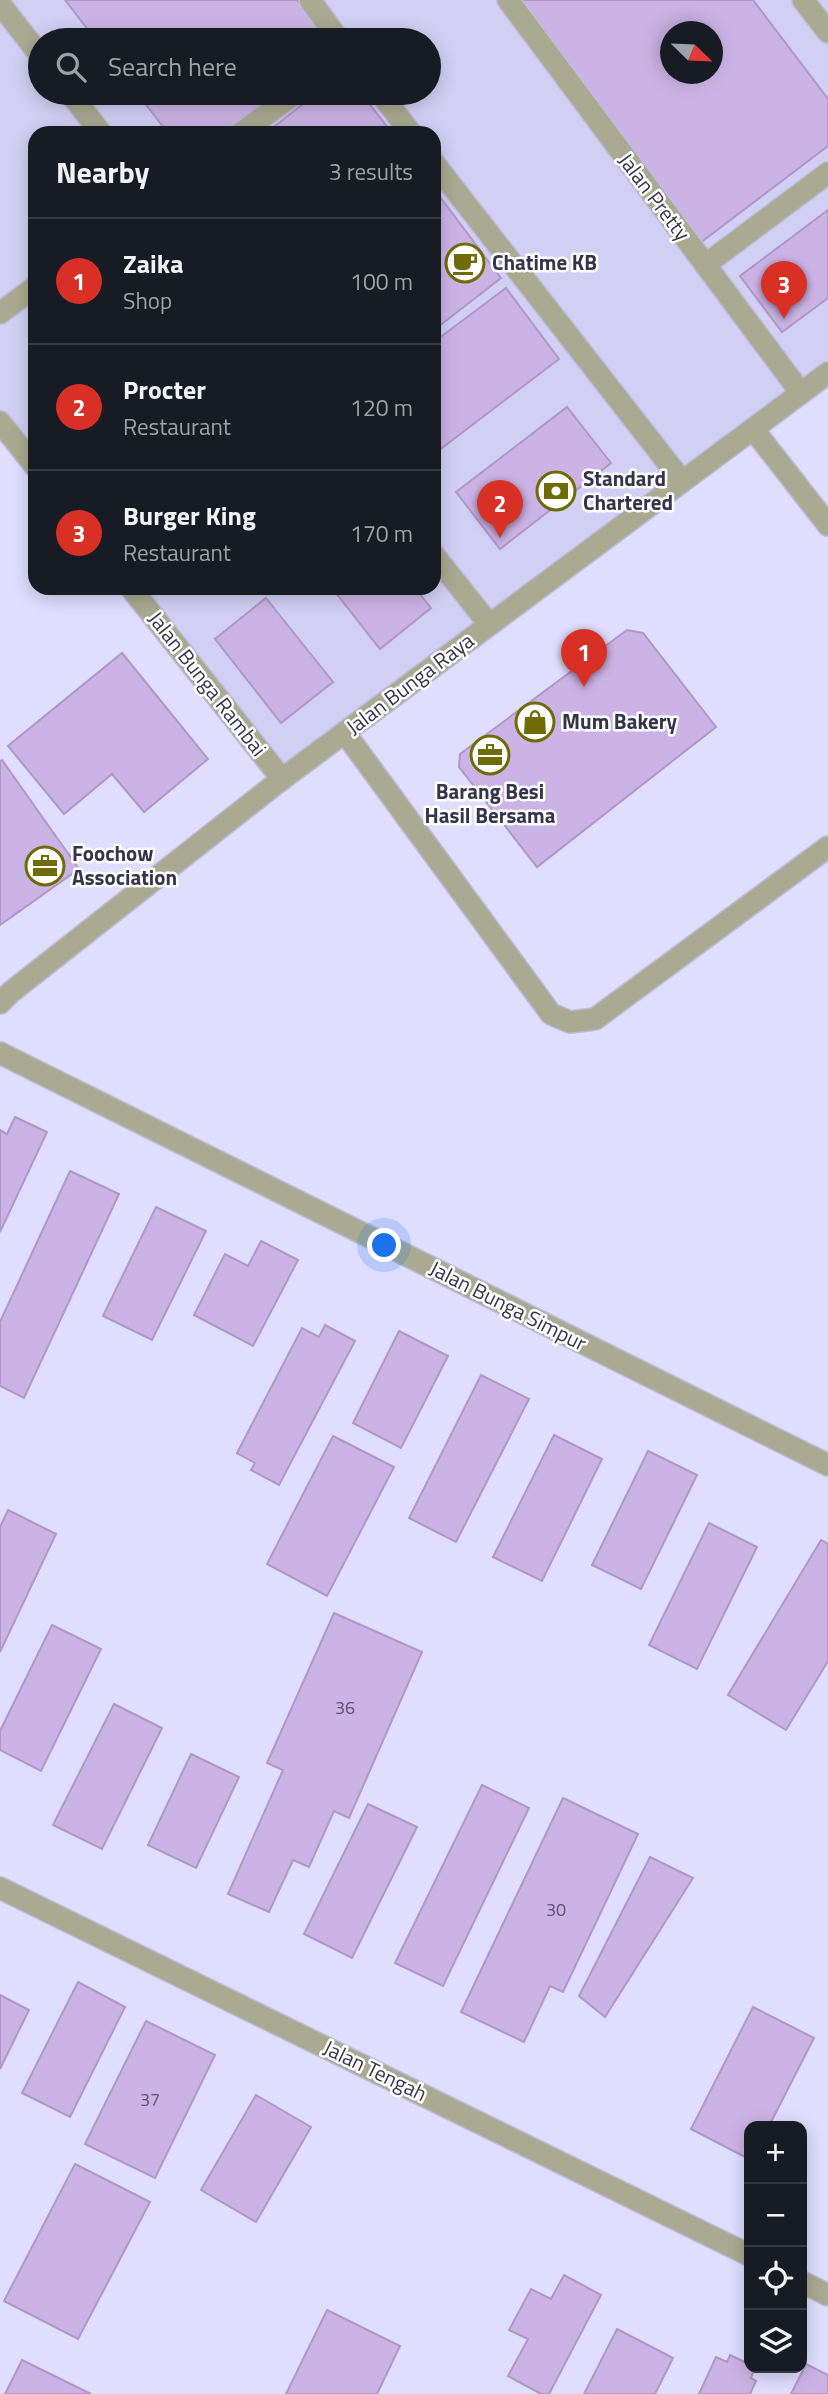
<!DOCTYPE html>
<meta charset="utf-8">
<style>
body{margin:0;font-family:"Titillium Web",sans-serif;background:#20242c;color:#f1f3f6}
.controls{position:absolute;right:21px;bottom:21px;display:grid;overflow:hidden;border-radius:14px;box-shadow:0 4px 18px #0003}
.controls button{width:63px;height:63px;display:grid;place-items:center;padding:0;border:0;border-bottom:2px solid #363941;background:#171b24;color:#f1f3f6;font:35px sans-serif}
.compass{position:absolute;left:660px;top:21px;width:63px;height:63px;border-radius:50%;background:#171b24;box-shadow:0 4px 18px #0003;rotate:113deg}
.you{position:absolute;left:385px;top:1246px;width:24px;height:24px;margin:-18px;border:5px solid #fff;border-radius:50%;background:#1a73e8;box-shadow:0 0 0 10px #1a73e833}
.badge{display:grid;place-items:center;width:46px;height:46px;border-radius:50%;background:#d93025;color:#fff;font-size:23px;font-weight:700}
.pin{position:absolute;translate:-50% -58px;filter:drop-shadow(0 2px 4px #0008)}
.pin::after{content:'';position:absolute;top:37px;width:24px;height:21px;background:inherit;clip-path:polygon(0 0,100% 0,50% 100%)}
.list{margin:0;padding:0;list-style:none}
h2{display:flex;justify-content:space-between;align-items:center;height:91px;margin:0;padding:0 28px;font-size:30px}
h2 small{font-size:23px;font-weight:400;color:#9ea1a6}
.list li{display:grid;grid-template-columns:46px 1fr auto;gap:21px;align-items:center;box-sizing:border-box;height:126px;padding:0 28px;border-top:2px solid #363941}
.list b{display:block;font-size:26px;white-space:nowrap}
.list p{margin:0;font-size:23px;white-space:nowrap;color:#9ea1a6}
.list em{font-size:23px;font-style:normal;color:#9ea1a6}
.icon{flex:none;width:38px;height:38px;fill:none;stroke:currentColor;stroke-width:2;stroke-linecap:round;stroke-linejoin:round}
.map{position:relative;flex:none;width:828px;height:2394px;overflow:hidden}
.search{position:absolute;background:#171b24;box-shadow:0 4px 18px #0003;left:28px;top:28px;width:413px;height:77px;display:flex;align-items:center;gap:18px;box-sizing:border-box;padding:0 24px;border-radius:38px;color:#9ea1a6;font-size:26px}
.panel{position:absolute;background:#171b24;box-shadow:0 4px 18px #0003;left:28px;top:126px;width:413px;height:469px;border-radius:21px}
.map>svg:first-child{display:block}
.built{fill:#d1d0f4;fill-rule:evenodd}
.building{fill:#ccb3e6;stroke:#af97c8;stroke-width:2;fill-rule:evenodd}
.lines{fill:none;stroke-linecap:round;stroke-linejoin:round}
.minor-casing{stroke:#bdbcda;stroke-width:24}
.minor{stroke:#aaaa92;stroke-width:21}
.labels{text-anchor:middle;stroke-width:5;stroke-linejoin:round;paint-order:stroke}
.number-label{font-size:18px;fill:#5c5471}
.street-label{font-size:21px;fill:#36344a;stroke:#fff}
.poi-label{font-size:21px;font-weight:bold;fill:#36344a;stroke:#fff;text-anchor:start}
</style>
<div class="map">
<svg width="828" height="2394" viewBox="0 0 828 2394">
<rect width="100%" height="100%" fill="#dfdefe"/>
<path class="built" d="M0,0H828V378L282,779L135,588H434V133H35V458L0,412ZM670,32H712V74H670ZM40,40H429V93H40Z"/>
<g class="building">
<path d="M65,0H297L327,40H96Z"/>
<path d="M516,0H753L828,99V146L700,243ZM670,32H712V74H670Z"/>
<path d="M137,93H277L223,133H168Z"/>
<path d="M317,93H361L392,133H266Z"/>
<path d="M434,189L501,278L434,330Z"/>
<path d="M828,210V298L782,332L740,276Z"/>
<path d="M506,288L559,359L434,454V342Z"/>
<path d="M567,407L611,463L500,549L456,492Z"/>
<path d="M332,588H415L431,608L380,649Z"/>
<path d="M266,598L333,682L281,723L215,639Z"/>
<path d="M627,630L643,633L716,727L537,867L459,767L460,754Z"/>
<path d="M122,653L208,759L144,812L112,774L64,814L8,746Z"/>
<path d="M2,760L79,869L0,925V761Z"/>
<path d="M15,1117L47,1132L0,1232V1130L7,1134Z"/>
<path d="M70,1171L119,1194L24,1398L0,1386V1322Z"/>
<path d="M156,1207L206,1231L152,1340L103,1316Z"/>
<path d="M261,1241L298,1260L253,1346L194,1315L225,1254L248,1266Z"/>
<path d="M325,1325L355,1341L279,1485L251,1470L255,1463L237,1453L302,1328L319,1337Z"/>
<path d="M399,1331L448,1356L401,1448L353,1423Z"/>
<path d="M481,1375L529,1399L456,1542L409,1518Z"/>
<path d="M554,1435L602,1459L542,1581L493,1557Z"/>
<path d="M333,1436L394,1467L327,1596L267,1564Z"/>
<path d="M648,1451L697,1475L641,1589L592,1565Z"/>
<path d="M8,1510L56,1534L0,1652V1527Z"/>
<path d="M709,1523L757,1547L697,1669L649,1645Z"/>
<path d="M821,1540L828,1544V1661L786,1730L728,1695Z"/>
<path d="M334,1613L422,1652L349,1818L334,1811L309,1867L293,1860L269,1912L228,1894L283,1770L267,1763Z"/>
<path d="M52,1625L101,1649L41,1771L0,1750V1731Z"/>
<path d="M114,1704L162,1728L102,1849L53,1825Z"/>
<path d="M191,1754L239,1777L196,1868L148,1845Z"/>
<path d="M482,1785L529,1808L443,1986L395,1963Z"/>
<path d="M563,1798L638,1834L563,1992L550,1986L524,2042L461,2012Z"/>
<path d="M368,1804L417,1827L352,1958L304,1934Z"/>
<path d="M650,1857L693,1878L605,2017L579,1996Z"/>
<path d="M78,1982L125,2007L70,2117L22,2093Z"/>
<path d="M0,1995L29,2010L0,2069Z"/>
<path d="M753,2007L814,2038L769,2126H749V2159L691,2129Z"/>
<path d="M146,2021L215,2055L155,2178L85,2144Z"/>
<path d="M256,2095L311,2127L256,2222L201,2190Z"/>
<path d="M75,2164L150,2202L78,2339L4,2301Z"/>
<path d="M564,2275L601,2295L549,2394H541L508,2376L528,2339L509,2330L531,2289L551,2299Z"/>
<path d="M327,2310L400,2346L377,2394H286Z"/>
<path d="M617,2329L673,2358L655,2394H584Z"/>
<path d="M730,2355L749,2364V2368H755L751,2378L756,2381L750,2394H699L716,2357L727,2362Z"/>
<path d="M22,2360L91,2394H5Z"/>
<path d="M806,2364L828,2375V2394H791Z"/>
</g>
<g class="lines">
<defs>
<g id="minor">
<path d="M310,0L339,40"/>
<path d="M508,0L801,393"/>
<path d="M803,0L828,32"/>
<path d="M0,4L40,55"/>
<path d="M70,93L101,133"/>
<path d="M380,93L411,133"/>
<path d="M241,133L296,93"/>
<path d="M434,163L682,481"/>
<path d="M705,265L828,173"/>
<path d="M0,313L35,287"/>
<path d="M0,422L35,466"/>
<path d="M753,429L828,525"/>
<path d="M434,555L489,624"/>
<path d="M131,588L282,779"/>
<path d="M345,733L551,1014L570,1022L595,1019L828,847"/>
<path d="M0,1003L11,992L282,779L828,373"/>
<path d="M0,1053L828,1465"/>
<path d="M0,1888L749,2255"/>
<path d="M802,2282L828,2295"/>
</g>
</defs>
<use href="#minor" class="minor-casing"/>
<use href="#minor" class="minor"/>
</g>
<defs>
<symbol id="cafe-ring" viewBox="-11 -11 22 22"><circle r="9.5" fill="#fff" stroke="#6f6b07" stroke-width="1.5"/><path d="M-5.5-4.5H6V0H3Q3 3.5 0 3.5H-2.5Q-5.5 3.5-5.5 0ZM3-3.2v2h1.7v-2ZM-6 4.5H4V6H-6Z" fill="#6f6b07"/></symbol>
<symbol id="bank-ring" viewBox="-11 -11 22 22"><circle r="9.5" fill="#fff" stroke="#6f6b07" stroke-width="1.5"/><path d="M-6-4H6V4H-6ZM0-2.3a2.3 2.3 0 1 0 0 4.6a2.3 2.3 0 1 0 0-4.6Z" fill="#6f6b07"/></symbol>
<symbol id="shop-ring" viewBox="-11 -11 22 22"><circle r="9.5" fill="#fff" stroke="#6f6b07" stroke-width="1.5"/><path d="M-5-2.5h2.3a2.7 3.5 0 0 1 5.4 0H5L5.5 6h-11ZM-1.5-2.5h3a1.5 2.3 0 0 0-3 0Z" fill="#6f6b07"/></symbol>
<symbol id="office-ring" viewBox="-11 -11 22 22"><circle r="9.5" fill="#fff" stroke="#6f6b07" stroke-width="1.5"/><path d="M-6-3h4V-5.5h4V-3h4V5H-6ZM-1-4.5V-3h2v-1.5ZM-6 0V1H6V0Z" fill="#6f6b07"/></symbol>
</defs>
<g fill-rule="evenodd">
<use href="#cafe-ring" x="443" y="241" width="44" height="44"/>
<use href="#bank-ring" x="534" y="469" width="44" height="44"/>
<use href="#shop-ring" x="513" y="700" width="44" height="44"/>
<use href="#office-ring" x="468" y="733" width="44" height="44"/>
<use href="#office-ring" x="23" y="844" width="44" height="44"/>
</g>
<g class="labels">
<g class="number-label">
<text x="345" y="1714">36</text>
<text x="556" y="1916">30</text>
<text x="150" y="2106">37</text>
</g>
<g class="street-label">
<text transform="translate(654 197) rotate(53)" y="7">Jalan Pretty</text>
<text transform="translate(207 684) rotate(52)" y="7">Jalan Bunga Rambai</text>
<text transform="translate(410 684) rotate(-37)" y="7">Jalan Bunga Raya</text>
<text transform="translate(508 1306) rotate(27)" y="7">Jalan Bunga Simpur</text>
<text transform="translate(375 2071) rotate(26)" y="7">Jalan Tengah</text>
</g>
<g class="poi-label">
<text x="492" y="270">Chatime KB</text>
<text x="583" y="486">Standard<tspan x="583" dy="24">Chartered</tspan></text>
<text x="562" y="729">Mum Bakery</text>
<text x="490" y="799" text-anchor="middle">Barang Besi<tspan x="490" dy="24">Hasil Bersama</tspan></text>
<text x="72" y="861">Foochow<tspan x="72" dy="24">Association</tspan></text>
</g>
</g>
</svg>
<div class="controls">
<button>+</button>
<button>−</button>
<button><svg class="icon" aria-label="locate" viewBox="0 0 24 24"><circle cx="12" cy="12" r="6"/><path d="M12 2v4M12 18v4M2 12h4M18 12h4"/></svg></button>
<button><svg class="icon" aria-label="layers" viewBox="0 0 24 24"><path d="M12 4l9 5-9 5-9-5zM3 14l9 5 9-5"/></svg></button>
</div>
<svg class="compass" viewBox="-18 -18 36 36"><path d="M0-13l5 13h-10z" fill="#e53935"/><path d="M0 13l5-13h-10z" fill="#9ea1a6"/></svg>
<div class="you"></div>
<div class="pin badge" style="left:584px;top:687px">1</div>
<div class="pin badge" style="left:500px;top:538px">2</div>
<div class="pin badge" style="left:784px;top:319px">3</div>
<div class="search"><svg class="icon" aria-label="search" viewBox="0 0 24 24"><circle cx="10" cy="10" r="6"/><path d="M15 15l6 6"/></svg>Search here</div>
<section class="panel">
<h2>Nearby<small>3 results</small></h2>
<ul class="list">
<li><span class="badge">1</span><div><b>Zaika</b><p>Shop</p></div><em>100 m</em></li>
<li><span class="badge">2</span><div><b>Procter</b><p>Restaurant</p></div><em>120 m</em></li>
<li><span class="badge">3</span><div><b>Burger King</b><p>Restaurant</p></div><em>170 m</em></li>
</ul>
</section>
</div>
